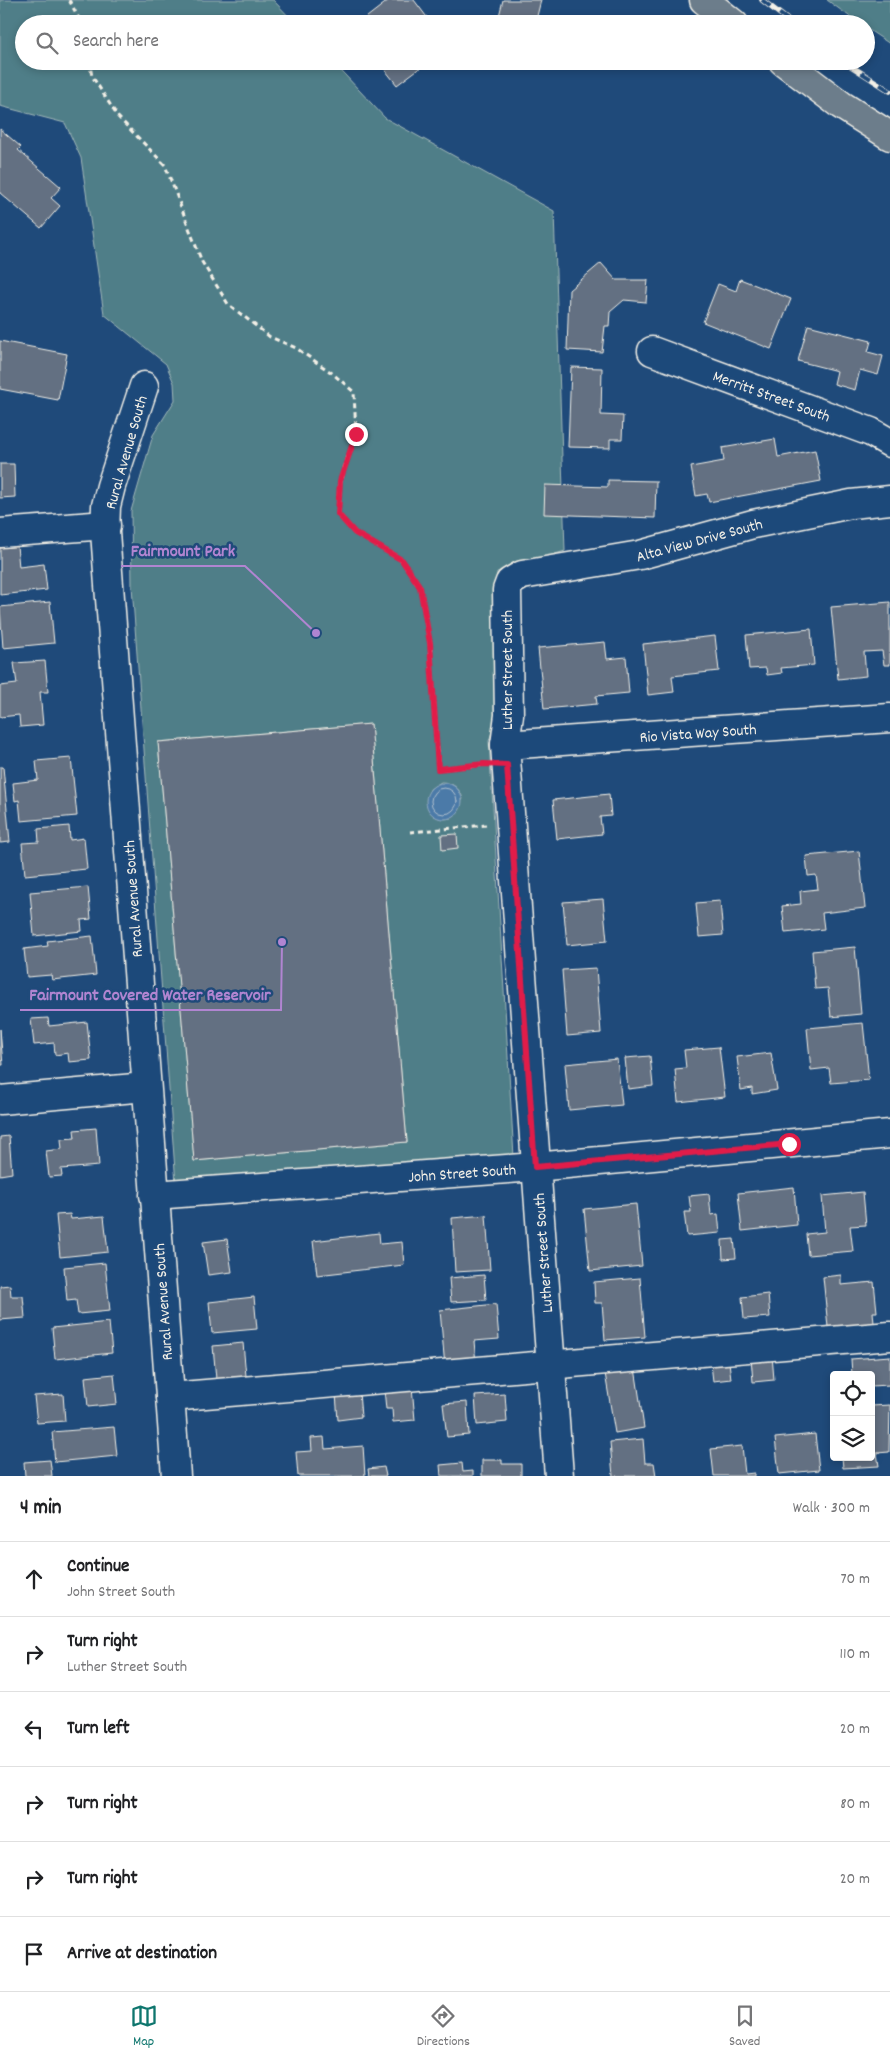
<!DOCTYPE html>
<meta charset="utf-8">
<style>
body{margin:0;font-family:Dekko,sans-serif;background:#f2f2f2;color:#202124}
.controls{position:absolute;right:15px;bottom:15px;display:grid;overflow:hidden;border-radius:5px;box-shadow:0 2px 8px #0003}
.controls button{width:45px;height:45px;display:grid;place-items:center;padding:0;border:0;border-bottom:1px solid #e0e0e0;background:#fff;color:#202124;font:25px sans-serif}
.stop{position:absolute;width:15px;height:15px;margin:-11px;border:4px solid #e11d48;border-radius:50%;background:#fff}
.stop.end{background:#e11d48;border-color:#fff;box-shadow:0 1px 5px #0008}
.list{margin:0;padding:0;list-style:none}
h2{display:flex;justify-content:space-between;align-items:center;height:65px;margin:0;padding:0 20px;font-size:21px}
h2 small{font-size:16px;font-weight:400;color:#757577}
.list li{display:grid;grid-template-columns:32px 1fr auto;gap:15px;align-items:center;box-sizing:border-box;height:75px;padding:0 20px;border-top:1px solid #e0e0e0}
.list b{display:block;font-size:19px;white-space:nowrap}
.list p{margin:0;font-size:16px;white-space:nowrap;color:#757577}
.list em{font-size:16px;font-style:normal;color:#757577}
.icon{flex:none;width:28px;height:28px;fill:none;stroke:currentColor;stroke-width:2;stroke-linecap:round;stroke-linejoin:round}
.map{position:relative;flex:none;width:890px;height:1476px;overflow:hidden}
.search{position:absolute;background:#fff;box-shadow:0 2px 8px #0003;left:15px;right:15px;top:15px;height:55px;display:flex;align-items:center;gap:12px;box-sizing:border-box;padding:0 18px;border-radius:28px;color:#757577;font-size:19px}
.sheet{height:515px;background:#fff}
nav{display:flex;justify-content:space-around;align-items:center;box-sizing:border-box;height:70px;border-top:1px solid #e0e0e0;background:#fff;font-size:14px;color:#757577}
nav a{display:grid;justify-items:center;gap:2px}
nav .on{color:#0f766e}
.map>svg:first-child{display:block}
.green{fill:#507e88;stroke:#a2b8b8;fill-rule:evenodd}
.water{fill:#4c7aa8;stroke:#8faac2}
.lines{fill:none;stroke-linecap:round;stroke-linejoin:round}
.shore{stroke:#b1c1ce;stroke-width:1}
.building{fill:#637082;stroke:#f4f1e8}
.minor-casing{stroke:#f4f1e8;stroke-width:31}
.major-casing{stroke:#f4f1e8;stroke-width:31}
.path{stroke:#f4f1e8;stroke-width:3;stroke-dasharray:5 4;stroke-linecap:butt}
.minor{stroke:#1f4a7a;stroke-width:28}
.major{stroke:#6c7d8b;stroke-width:28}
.rail-casing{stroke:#f4f1e8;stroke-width:5.5}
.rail{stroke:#1f4a7a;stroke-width:4;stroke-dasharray:11;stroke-linecap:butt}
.route{stroke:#e11d48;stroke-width:6}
.labels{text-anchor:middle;stroke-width:5;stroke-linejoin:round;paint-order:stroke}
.street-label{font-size:16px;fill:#f4f1e8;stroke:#1f4a7a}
.leader{fill:none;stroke:#b185d1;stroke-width:2}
.callout-dot{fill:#b185d1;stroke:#1f4a7a;stroke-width:2}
.callout-label{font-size:18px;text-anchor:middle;font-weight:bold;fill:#b185d1;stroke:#1f4a7a;stroke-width:5;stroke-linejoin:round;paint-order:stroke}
</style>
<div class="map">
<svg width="890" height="1476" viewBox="0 0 890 1476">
<rect width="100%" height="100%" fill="#1f4a7a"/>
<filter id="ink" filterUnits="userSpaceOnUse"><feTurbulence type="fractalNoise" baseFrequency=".02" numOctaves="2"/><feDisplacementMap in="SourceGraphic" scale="10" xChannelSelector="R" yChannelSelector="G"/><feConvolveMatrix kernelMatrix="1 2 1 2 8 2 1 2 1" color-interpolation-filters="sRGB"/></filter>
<g filter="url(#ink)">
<g class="green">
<path d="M0,0H273L296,24H24V61H332L385,118L554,211L565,551L497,572L499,709L489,741L514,1157L176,1184L132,586L131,511L153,435L175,400L174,383L166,364L104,314L81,158L65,123L0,106ZM371,724L407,1142L194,1161L158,742ZM441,782C452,782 460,788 463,799L451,818C442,820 436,818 430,812V789Z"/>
<path d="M827,0H890V44L866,28V24H860Z"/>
</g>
<circle class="water" cx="444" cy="801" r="18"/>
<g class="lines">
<circle class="shore" cx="444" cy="801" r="13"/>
</g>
<g class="building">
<path d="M389,0H414L432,24H358Z"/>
<path d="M503,0H541L535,24H497Z"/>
<path d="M378,61H423L425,64L397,85Z"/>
<path d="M0,129L21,147L18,150L61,187L51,198L60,206L41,228L0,193Z"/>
<path d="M601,263L616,280H648L646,302L624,300L610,312L609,326H605L602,352L567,350L569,290Z"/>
<path d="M740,279L791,299L771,349L703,322L718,284L736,291Z"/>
<path d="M808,325L871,341L868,352L883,356L878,375L860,370L855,390L834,384L837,371L798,361Z"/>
<path d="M0,341L67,354L58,400L0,389Z"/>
<path d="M571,367L602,368L601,415L623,416L622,439H610V448L568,447Z"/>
<path d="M775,439L778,457L815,450L821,481L709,502L707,494L696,496L691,467L724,461L722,448Z"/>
<path d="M0,464H14L15,497L0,498Z"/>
<path d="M608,480L656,481L655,518L544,514L545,485L608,487Z"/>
<path d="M17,546L19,567L44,564L47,590L0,595V548Z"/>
<path d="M50,602L54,643L3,648L0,607Z"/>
<path d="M890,602V665H884L882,651L864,652L866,676L838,679L831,607Z"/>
<path d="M811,629L814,665L781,668L782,673L767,675L766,668L749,669L746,635Z"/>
<path d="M715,636L719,671L672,676L674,692L648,695L643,644Z"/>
<path d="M605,642L607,659L626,657L629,693L596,696L597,704L544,709L538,648Z"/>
<path d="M45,661L48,692H40L43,725L20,727L19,715L0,717V686L17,684L14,663Z"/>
<path d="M371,724L407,1142L194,1161L158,742Z"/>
<path d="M71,758L77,816L21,821L19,800L15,801L13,783L38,780L36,761Z"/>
<path d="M0,767H3L10,842L0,843Z"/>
<path d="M609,794L611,816L600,817L602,834L557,839L553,800Z"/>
<path d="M69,826L70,840L84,838L87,869L25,875L22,843L39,842L38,829Z"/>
<path d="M457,834L458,848L442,850L441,835Z"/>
<path d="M859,851L865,908L822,913L824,929L785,933L782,906L801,904L800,891L818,889L816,875L808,876L806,856Z"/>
<path d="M88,887L91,919L81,920L82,931L34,936L30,892Z"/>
<path d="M603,899L607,941L567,945L563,902Z"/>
<path d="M720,901L723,935L699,937L696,903Z"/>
<path d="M92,936L96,975L52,980L51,975L27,977L24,949L48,946L47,941Z"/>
<path d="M855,947L861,1014L831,1017L828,988L815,989L812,951Z"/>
<path d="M596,968L601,1033L567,1036L562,970Z"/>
<path d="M48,1018L49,1026L87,1022L91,1060L69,1062L68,1053L55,1055L54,1043L34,1045L31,1019Z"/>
<path d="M863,1023L869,1080L831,1083L829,1068L811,1070L807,1028Z"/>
<path d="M0,1029L3,1065H0Z"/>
<path d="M719,1047L725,1097L678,1102L675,1069L686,1068L684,1050Z"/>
<path d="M771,1053L777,1090L752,1094V1088L741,1090L737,1057Z"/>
<path d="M650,1056L653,1086L628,1089L625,1058Z"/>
<path d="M617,1059L622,1105L569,1110L565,1064Z"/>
<path d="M96,1128L99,1166L61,1169L62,1176L49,1177L46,1151L62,1149L61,1139L75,1138L74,1130Z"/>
<path d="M9,1136L12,1173L0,1175V1137Z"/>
<path d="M794,1187L797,1225L742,1231L738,1193Z"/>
<path d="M863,1192L866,1225L850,1226L853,1251L808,1255L806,1234L825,1232L822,1196Z"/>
<path d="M709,1194L711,1215L718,1214L720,1233L687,1236L684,1212H691L689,1196Z"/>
<path d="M636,1204L642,1266L590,1271L584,1209Z"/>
<path d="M70,1214L71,1219L104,1216L108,1252L60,1257L56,1215Z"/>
<path d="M486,1215L490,1270L455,1272L452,1218Z"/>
<path d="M379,1233L380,1244L402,1242L404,1265L317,1275L313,1241Z"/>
<path d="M227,1239L232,1272L208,1275L203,1242Z"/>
<path d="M734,1239L736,1258L723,1259L722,1240Z"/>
<path d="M105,1263L110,1311L78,1314L76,1300L67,1301L64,1267Z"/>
<path d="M484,1275L486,1300L451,1302L449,1278Z"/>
<path d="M841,1275V1285L874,1282L877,1312H873L874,1323L828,1327L823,1277Z"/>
<path d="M640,1278L645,1337L605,1340L602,1303H595L594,1282Z"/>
<path d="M10,1285L11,1296H23L25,1318L0,1320V1286Z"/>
<path d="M768,1294L770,1317L744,1319L742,1297Z"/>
<path d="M254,1297L257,1329L212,1333L209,1302Z"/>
<path d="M496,1304L499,1339L474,1341L476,1364L445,1367L440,1310Z"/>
<path d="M109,1322L112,1353L55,1359L52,1328Z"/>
<path d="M243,1343L246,1376L216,1379L213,1346Z"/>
<path d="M772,1355L774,1380L753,1382L751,1357Z"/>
<path d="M890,1356V1385L871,1386V1375H852L851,1359Z"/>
<path d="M729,1362L731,1379L713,1381L711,1364Z"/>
<path d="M635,1368L644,1428L615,1433L605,1373Z"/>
<path d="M114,1374L117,1404L88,1407L85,1377Z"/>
<path d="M412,1387L415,1420L393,1422L392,1409H386L384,1389Z"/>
<path d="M359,1392L361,1417L338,1420L336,1394Z"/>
<path d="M63,1394L65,1421L37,1423L34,1396Z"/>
<path d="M505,1394L507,1422L477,1425L475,1396Z"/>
<path d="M467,1402L469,1435L447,1437L443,1404Z"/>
<path d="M890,1405L889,1452L877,1453L879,1466L843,1468L842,1457H871V1406Z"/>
<path d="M114,1427L117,1456L55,1462L52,1432Z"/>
<path d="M815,1434L819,1470L779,1474L775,1438Z"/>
<path d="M324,1437L325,1449L363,1446L365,1476H298L296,1452L312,1451L311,1438Z"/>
<path d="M643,1439L645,1463H654L656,1476H613L610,1442Z"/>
<path d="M742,1446L745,1474L754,1473V1476H714L711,1449Z"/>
<path d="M50,1460L52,1476H25L24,1462Z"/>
<path d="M482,1460H502V1464H521V1476H482Z"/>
<path d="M462,1463L463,1472L473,1471V1476H441L440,1465Z"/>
<path d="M384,1467L386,1476H369L368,1469Z"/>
</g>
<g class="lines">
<defs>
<g id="minor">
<path d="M652,351L871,432L890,443"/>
<path d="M144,386L111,486L106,506L105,532L176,1476"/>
<path d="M0,533L106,525"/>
<path d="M505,745L890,718"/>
<path d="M0,1100L146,1087"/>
<path d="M154,1195L535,1167L890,1134"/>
<path d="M170,1397L890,1336"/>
<path d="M559,1476L505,745L509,715L507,590L510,582L522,575L640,555L753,524L851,504L890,500"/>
</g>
<g id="major">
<path d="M704,0L734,24"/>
<path d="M783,61L841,105L890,136"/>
</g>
</defs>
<use href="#minor" class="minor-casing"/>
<use href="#major" class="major-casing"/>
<g class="path">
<path d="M69,0L82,24"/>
<path d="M89,61L92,76L118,117L165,165L202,262L228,304L270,337L296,348L332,373L354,392L356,434L340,481L338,514L355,533L402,560L420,587L430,643L438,769L481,765"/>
<path d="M410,832L486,825"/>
</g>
<use href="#minor" class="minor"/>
<use href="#major" class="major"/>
<defs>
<g id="rail">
<path d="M762,0L793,24"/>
<path d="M843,61L890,91"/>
</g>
</defs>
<use href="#rail" class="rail-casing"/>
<use href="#rail" class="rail"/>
</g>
</g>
<g class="lines" filter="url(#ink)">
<path class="route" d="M356,434L340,481L338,514L355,533L402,560L420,587L430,643L438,769L484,764L507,765L535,1167L789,1144"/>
</g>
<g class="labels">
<g class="street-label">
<text transform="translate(772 395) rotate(20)" y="6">Merritt Street South</text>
<text transform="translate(125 452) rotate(-74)" y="6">Rural Avenue South</text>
<text transform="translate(699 539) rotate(-15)" y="6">Alta View Drive South</text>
<text transform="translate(506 670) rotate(-90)" y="6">Luther Street South</text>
<text transform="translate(698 732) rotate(-4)" y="6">Rio Vista Way South</text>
<text transform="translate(132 899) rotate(-94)" y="6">Rural Avenue South</text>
<text transform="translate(462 1172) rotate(-4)" y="6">John Street South</text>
<text transform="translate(542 1253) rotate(-94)" y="6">Luther Street South</text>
<text transform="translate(162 1302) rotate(-94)" y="6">Rural Avenue South</text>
</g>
</g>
<path class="leader" d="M316 633L245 566H121M282 942L281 1010H20"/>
<g class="callout-dot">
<circle cx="316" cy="633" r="5"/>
<circle cx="282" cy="942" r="5"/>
</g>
<g class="callout-label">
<text x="183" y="556">Fairmount Park</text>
<text x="150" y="1000">Fairmount Covered Water Reservoir</text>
</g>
</svg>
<div class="controls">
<button><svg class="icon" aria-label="locate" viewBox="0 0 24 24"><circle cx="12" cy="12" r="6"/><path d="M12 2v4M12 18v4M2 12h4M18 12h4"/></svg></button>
<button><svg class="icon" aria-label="layers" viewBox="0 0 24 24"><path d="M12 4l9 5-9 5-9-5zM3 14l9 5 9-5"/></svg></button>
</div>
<div class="stop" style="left:789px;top:1144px"></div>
<div class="stop end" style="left:356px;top:434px"></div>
<div class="search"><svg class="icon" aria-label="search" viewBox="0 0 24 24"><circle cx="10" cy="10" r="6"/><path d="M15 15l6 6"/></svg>Search here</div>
</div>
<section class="sheet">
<h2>4 min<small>Walk · 300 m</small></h2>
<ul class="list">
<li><svg class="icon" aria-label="ahead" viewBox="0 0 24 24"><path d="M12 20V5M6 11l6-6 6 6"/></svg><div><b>Continue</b><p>John Street South</p></div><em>70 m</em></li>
<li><svg class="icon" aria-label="right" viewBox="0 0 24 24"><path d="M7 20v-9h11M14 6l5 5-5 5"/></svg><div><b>Turn right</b><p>Luther Street South</p></div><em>110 m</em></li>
<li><svg class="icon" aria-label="left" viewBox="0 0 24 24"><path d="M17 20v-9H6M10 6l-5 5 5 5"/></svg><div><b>Turn left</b></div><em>20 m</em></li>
<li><svg class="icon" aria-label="right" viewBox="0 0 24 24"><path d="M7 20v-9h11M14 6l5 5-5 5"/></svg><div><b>Turn right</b></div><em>80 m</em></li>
<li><svg class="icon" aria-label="right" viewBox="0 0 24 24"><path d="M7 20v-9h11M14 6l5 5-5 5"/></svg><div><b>Turn right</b></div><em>20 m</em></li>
<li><svg class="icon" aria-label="arrive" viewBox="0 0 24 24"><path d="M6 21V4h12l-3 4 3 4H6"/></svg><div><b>Arrive at destination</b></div></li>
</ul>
</section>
<nav>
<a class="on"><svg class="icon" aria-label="map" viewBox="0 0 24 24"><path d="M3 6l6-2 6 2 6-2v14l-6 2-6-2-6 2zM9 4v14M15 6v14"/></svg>Map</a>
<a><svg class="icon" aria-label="directions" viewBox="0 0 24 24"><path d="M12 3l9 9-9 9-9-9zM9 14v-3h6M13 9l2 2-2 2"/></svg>Directions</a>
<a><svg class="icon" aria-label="saved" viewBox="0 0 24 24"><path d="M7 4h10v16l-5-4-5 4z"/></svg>Saved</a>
</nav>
